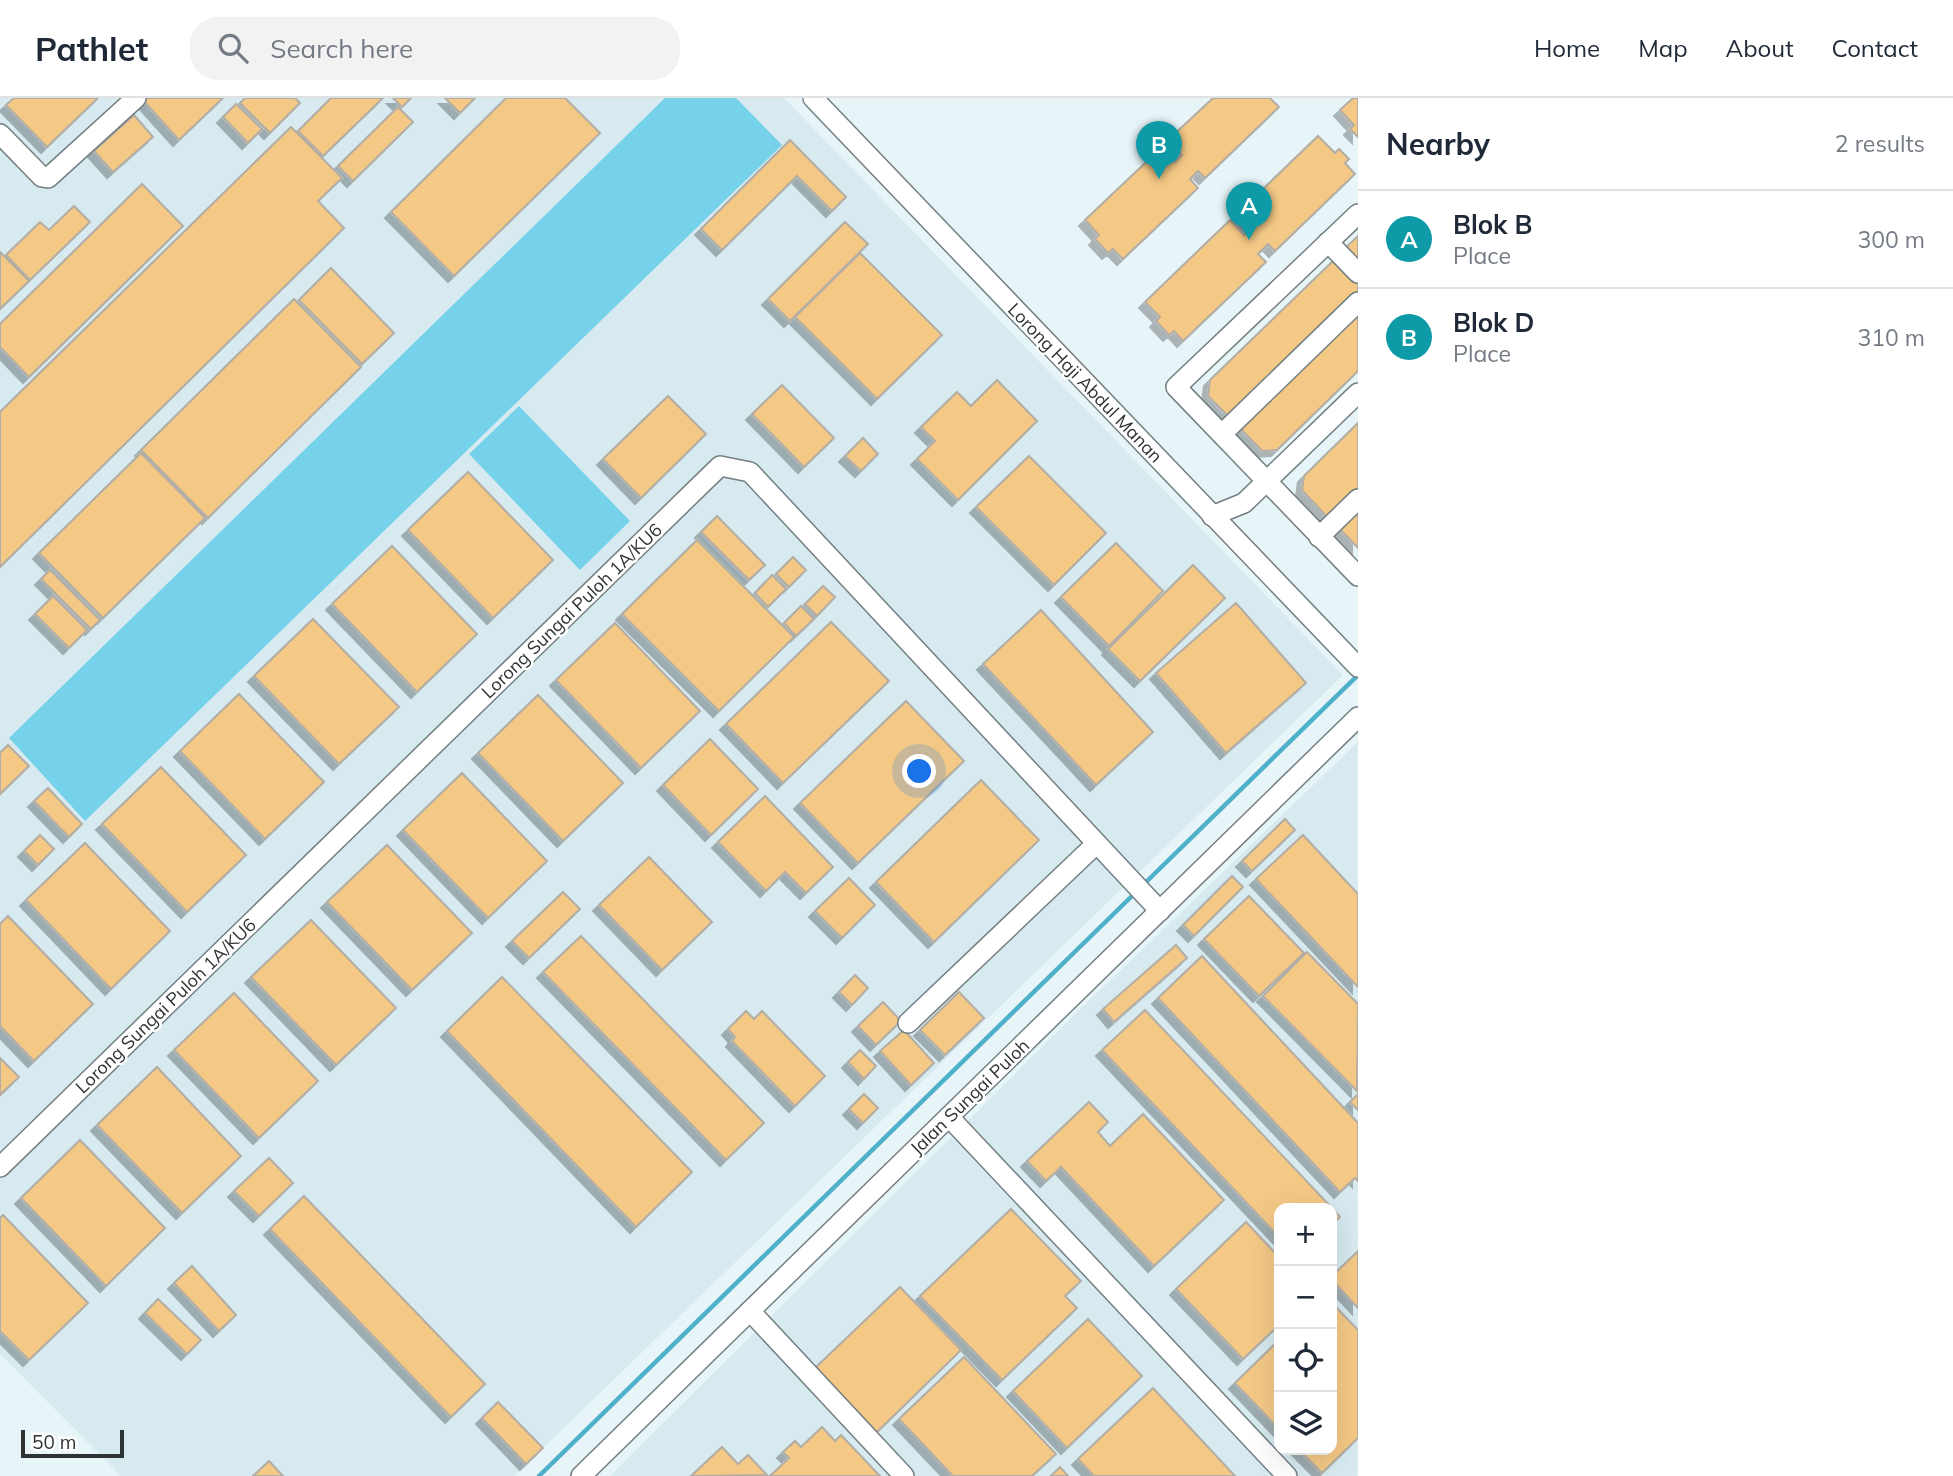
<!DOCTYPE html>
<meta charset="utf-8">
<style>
body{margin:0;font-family:Mulish,sans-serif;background:#f2f2f3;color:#1f2937}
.controls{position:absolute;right:21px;bottom:21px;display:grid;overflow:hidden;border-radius:14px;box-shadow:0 7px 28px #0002}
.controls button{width:63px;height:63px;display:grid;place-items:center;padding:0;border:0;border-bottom:2px solid #e0e1e3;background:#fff;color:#1f2937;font:35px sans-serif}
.scale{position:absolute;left:21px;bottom:18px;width:103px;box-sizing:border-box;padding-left:7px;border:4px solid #2e3334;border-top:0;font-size:19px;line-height:24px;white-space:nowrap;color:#2e3334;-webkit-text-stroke:5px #fff;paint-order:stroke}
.you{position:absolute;left:920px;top:674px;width:24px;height:24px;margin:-18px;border:5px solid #fff;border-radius:50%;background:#1a73e8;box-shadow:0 0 0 10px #1a73e833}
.badge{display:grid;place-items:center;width:46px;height:46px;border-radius:50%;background:#8a5f00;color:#fff;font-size:23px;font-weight:700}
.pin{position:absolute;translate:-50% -58px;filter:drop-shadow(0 2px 4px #0008)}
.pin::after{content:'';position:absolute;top:37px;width:24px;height:21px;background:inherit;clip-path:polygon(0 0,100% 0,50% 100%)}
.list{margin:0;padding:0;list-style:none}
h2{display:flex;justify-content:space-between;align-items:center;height:91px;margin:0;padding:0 28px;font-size:30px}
h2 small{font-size:23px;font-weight:400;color:#747a83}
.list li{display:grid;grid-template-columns:46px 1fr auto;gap:21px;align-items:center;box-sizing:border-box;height:98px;padding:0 28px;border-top:2px solid #e0e1e3}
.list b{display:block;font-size:26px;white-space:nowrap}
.list p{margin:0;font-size:23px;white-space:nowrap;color:#747a83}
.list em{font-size:23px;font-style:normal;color:#747a83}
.icon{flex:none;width:38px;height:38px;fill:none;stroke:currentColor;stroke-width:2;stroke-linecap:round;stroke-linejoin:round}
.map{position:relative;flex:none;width:1358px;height:1378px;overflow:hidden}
header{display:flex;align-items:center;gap:42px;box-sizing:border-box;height:98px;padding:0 35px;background:#fff;border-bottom:2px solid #e0e1e3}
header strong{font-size:33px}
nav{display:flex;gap:38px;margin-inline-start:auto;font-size:24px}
.search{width:490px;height:63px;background:#f2f2f3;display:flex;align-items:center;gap:18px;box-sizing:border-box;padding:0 24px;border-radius:28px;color:#747a83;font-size:26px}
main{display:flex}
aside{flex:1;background:#fff}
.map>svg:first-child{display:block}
.built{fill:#d6eaf0;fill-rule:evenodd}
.green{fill:#76d2eb}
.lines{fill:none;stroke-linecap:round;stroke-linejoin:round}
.stream{stroke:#4fb0c9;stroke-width:4.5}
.building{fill:#f4c986;stroke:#b3ada4;stroke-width:2;filter:url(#shadow)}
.minor-casing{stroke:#747f82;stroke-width:22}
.minor{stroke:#fff;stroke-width:19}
.labels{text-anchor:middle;stroke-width:5;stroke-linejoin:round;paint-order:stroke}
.street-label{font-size:18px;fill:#2e3334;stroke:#fff}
</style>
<header>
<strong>Pathlet</strong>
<div class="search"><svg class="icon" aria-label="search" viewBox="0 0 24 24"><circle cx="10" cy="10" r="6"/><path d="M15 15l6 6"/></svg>Search here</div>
<nav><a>Home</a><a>Map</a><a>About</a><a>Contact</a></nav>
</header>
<main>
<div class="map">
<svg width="1358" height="1378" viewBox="0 0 1358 1378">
<defs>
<filter id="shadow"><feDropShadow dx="-6" dy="6" stdDeviation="0" flood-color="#0004"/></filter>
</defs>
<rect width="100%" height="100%" fill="#e8f5f8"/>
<g class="built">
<path d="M0,0H784L1343,577L514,1378H121L0,1256Z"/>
<path d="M1358,644V1378H610L1068,923ZM1279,1110H1332V1352H1279Z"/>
</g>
<g class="green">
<path d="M665,0H736L782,47L85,723L9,640Z"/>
<path d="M519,308L630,423L580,472L469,356Z"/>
</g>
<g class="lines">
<g class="stream">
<path d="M1143,787L1358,577"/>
<path d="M539,1378L1135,795"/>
</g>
</g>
<g class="building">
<path d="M14,0H98L47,49L6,7Z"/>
<path d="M141,0H223L179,42Z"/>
<path d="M245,0H295L300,5L270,35L240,5Z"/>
<path d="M331,0H383L323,58L298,33Z"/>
<path d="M393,0H411L402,9Z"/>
<path d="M445,0H475L460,15Z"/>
<path d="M506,0H565L600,35L454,178L391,114Z"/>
<path d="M1213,0H1270L1279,9L1205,80L1198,73L1190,81L1198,90L1123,161L1113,151L1108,155L1095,141L1099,137L1085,122L1161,50L1175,64L1182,57L1168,42Z"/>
<path d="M1353,0H1358V39L1350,31L1354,27L1340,12Z"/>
<path d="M236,6L262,31L248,45L223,19Z"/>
<path d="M398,9L413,24L353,83L338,68Z"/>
<path d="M134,17L153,39L113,74L94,53Z"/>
<path d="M291,29L342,80L318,103L344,130L0,469V314Z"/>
<path d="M1318,38L1335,55L1339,51L1349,61L1345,65L1355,76L1275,153L1268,146L1258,156L1266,164L1183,243L1174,233L1169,237L1156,223L1160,219L1145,204L1230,122L1244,137L1250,131L1236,117Z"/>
<path d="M790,42L846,99L832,113L797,78L722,152L701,131Z"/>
<path d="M142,86L183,128L29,279L0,249V226Z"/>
<path d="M74,108L90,124L30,182L6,157L40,124L49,132Z"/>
<path d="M845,124L868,146L790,223L768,201Z"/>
<path d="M1358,138V168L1343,152Z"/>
<path d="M0,154L29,183L0,211Z"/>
<path d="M860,155L942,237L877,301L795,219Z"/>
<path d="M1334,162L1358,186V197L1230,320L1208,298L1210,282Z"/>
<path d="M331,170L394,235L362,266L299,202Z"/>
<path d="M294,201L361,269L208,420L141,352Z"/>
<path d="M1358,215V273L1277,352L1262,353L1240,330Z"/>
<path d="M997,282L1037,323L958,402L917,361L935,343L921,329L957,294L971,308Z"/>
<path d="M782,287L834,340L804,369L752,316Z"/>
<path d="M668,298L706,336L641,400L603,361Z"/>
<path d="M1358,325V393L1329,421L1302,392L1304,378Z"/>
<path d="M863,340L878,356L861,373L845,358Z"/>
<path d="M141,355L205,420L103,520L39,455Z"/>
<path d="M1029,358L1106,435L1054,487L976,409Z"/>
<path d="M468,374L553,462L493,520L408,432Z"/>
<path d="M1358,408V450L1337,428Z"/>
<path d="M717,418L765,467L749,482L701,434Z"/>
<path d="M697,442L794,539L719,613L622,516Z"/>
<path d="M1116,445L1163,493L1109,548L1061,499Z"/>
<path d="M392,448L477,536L417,594L332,506Z"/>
<path d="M793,459L806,472L789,489L776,476Z"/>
<path d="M1193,467L1225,500L1140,583L1108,551Z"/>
<path d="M50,472L100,522L91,531L41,481Z"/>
<path d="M772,477L786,491L768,509L755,495Z"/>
<path d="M823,488L835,499L817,518L805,506Z"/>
<path d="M53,498L87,532L69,550L35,516Z"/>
<path d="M1236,505L1306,585L1226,655L1156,575Z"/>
<path d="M801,508L814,521L796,538L784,525Z"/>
<path d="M1041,512L1153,634L1096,687L983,566Z"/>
<path d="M313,521L399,609L339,666L254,578Z"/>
<path d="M831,524L889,583L783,685L726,626Z"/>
<path d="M615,525L700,613L641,670L556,582Z"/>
<path d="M239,596L324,684L265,741L180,653Z"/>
<path d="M538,597L623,685L563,743L478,655Z"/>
<path d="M906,603L964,663L858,765L800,705Z"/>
<path d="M710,641L758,691L711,737L663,687Z"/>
<path d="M8,647L29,668L0,696V655Z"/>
<path d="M161,669L246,757L187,814L102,726Z"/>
<path d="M462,675L547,763L488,820L403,732Z"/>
<path d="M981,682L1039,742L934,844L876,784Z"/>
<path d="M48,690L82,726L69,739L34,703Z"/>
<path d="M765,698L833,769L806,795L785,774L766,793L718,744Z"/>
<path d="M1285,721L1295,732L1252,773L1242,763Z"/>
<path d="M40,737L54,751L38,767L24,753Z"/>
<path d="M1303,737L1358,796V889L1256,781Z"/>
<path d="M85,745L170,833L111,891L26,802Z"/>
<path d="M387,747L472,835L412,892L327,804Z"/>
<path d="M649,759L712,824L662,872L599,807Z"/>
<path d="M1232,778L1243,789L1194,838L1183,827Z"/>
<path d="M849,780L875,807L842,840L815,813Z"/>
<path d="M563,794L580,811L529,860L512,843Z"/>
<path d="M1249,798L1304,855L1259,898L1204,841Z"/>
<path d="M8,818L93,906L34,963L0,928V826Z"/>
<path d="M311,822L396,910L336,967L251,879Z"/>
<path d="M581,838L764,1025L726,1062L543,874Z"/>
<path d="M1176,847L1187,860L1114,924L1103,911Z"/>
<path d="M1307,854L1358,906L1357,993L1263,898Z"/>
<path d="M1202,858L1358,1025V1083L1355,1080L1340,1094L1158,900Z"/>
<path d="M855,877L868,890L852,907L839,894Z"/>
<path d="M502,879L692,1074L636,1129L447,933Z"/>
<path d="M959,894L984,920L945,957L920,932Z"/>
<path d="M234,895L318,983L259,1040L174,952Z"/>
<path d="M883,904L901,923L876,947L858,928Z"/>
<path d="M1145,912L1332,1110H1279V1139L1102,952Z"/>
<path d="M746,913L754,921L762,913L825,978L795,1008L732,943L735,939L728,931Z"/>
<path d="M904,932L934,965L911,987L880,953Z"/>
<path d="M860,952L876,968L864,981L848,964Z"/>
<path d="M0,960L19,979L0,997Z"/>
<path d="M157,969L241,1058L182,1115L97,1027Z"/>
<path d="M864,996L878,1010L863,1025L849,1011Z"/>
<path d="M1358,996V1012L1350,1004Z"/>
<path d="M1089,1004L1108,1024L1098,1034L1110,1048L1143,1016L1224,1102L1154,1168L1061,1069L1046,1083L1027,1063Z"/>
<path d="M80,1042L165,1130L106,1188L21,1100Z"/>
<path d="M269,1060L293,1085L259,1118L234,1093Z"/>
<path d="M304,1098L485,1286L451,1319L270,1131Z"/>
<path d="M1332,1110L1340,1119L1332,1127Z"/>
<path d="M1011,1111L1081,1183L1065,1198L1077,1210L1002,1282L920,1198Z"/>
<path d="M3,1117L88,1205L29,1262L0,1233V1120Z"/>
<path d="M1246,1124L1279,1159V1227L1243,1261L1176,1191Z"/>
<path d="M1358,1153V1210L1332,1182V1178Z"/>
<path d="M192,1168L236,1217L219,1233L174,1185Z"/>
<path d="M900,1189L961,1252L876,1335L814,1271Z"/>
<path d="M158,1201L201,1242L187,1256L145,1215Z"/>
<path d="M1332,1205L1358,1232V1340L1322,1375L1299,1352H1332Z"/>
<path d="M1088,1221L1142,1278L1067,1350L1013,1293Z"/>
<path d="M1279,1242V1331L1235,1285Z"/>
<path d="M964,1259L1056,1356L1032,1378H953L899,1321Z"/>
<path d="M1153,1290L1235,1378H1094L1078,1361Z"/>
<path d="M498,1304L543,1350L526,1366L482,1320Z"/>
<path d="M822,1329L835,1343L841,1337L880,1378H770L789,1360L783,1354L795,1343L801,1349Z"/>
<path d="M722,1349L738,1366L748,1357L767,1377L691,1378Z"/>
<path d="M269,1363L283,1378H253Z"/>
<path d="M1060,1369L1068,1378H1051Z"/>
</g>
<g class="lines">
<defs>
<g id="minor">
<path d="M813,0L1358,569"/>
<path d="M0,36L42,79L48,80L136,0"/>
<path d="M1358,116L1176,289L1358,478"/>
<path d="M1328,144L1358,175"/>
<path d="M1222,336L1358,204"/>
<path d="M1212,418L1244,405L1358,295"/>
<path d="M1319,439L1358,401"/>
<path d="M908,925L1096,746"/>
<path d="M949,1019L1287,1378"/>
<path d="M0,1069L720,368L750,374L1160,813"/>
<path d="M750,1213L904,1378"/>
<path d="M581,1378L1358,619"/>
</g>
</defs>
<use href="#minor" class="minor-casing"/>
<use href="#minor" class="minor"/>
</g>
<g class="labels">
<g class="street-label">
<text transform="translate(1085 285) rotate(46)" y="6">Lorong Haji Abdul Manan</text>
<text transform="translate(572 513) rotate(-44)" y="6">Lorong Sungai Puloh 1A/KU6</text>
<text transform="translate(166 908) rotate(-44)" y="6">Lorong Sungai Puloh 1A/KU6</text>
<text transform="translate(970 999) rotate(-44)" y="6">Jalan Sungai Puloh</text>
</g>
</g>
</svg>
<div class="controls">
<button>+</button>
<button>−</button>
<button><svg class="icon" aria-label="locate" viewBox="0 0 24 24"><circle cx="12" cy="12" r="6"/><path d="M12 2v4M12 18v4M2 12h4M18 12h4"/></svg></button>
<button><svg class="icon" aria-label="layers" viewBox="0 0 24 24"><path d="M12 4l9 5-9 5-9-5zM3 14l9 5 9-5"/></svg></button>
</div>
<div class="scale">50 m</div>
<div class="you"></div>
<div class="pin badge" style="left:1249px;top:142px;background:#0f9aa8">A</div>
<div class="pin badge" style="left:1159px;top:81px;background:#0f9aa8">B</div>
</div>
<aside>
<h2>Nearby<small>2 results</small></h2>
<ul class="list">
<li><span class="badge" style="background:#0f9aa8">A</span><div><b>Blok B</b><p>Place</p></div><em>300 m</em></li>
<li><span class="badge" style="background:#0f9aa8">B</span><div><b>Blok D</b><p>Place</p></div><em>310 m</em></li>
</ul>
</aside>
</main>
